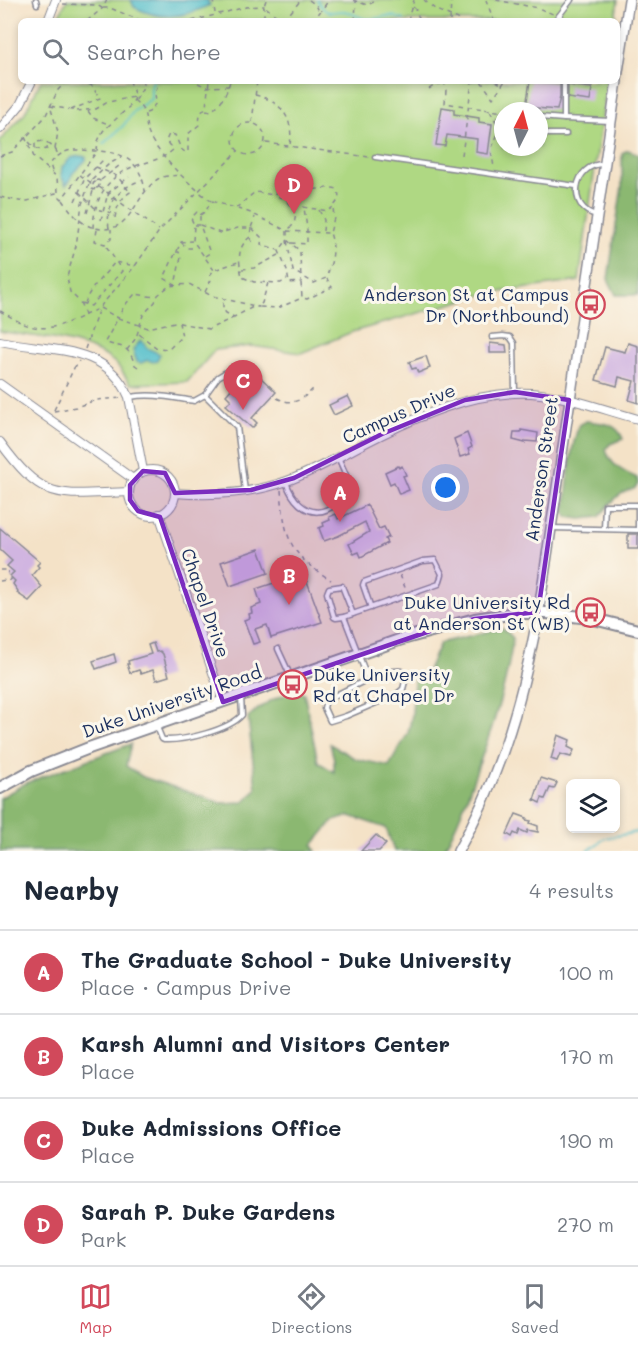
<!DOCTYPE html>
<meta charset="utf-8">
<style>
body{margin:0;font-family:Mali,sans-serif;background:#f2f2f3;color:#1f2937}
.controls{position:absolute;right:18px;bottom:18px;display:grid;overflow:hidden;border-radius:9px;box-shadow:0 3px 9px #0003}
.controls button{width:54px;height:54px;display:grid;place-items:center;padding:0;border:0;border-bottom:2px solid #e0e1e3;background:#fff;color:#1f2937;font:30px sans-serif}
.compass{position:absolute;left:494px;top:102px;width:54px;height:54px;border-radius:50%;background:#fff;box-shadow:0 3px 9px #0003;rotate:6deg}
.you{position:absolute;left:446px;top:488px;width:21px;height:21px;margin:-15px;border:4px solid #fff;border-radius:50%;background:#1a73e8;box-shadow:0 0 0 9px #1a73e833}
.badge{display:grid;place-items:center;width:39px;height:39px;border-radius:50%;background:#d1495b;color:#fff;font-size:20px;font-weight:700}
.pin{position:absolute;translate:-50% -50px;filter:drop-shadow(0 2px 3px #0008)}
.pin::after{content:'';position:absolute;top:32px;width:21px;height:18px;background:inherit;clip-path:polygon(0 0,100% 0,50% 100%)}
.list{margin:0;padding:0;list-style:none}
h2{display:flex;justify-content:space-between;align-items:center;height:78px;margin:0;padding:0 24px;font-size:26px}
h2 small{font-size:20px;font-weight:400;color:#747a83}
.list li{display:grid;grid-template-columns:39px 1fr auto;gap:18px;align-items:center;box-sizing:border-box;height:84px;padding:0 24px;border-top:2px solid #e0e1e3}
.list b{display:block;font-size:22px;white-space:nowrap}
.list p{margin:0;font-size:20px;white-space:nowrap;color:#747a83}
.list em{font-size:20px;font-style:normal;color:#747a83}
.icon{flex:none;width:33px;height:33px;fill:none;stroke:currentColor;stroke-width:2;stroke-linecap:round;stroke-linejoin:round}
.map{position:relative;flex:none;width:638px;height:851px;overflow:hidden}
.search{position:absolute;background:#fff;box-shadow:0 3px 9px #0003;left:18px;right:18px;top:18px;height:66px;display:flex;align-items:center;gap:15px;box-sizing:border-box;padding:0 21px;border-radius:9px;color:#747a83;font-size:22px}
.sheet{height:414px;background:#fff}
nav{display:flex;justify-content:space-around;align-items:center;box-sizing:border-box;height:84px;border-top:2px solid #e0e1e3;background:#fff;font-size:16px;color:#747a83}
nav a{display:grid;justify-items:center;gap:3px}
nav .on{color:#d1495b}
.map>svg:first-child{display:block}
.green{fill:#afd883;stroke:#658470;stroke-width:1.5;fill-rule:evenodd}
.forest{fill:#8bb871;stroke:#537468;stroke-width:1.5}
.water{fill:#51beca;stroke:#367694;stroke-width:1.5}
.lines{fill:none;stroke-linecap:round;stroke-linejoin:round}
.stream{stroke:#51beca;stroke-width:2}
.building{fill:#d1b5e1}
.service-casing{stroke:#888892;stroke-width:7}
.minor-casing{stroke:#888892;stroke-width:10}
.tertiary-casing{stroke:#888892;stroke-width:12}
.secondary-casing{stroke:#888892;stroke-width:14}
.path{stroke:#888892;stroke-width:1.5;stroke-dasharray:4.5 4.5;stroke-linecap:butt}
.service{stroke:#fff;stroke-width:4}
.minor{stroke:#fff;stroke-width:8}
.tertiary{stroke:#fff;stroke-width:9}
.secondary{stroke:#fff;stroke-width:10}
.marked{fill:#7b2cbf;fill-opacity:0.2;stroke:#7b2cbf;stroke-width:4.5;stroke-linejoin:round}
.labels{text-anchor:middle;stroke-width:6;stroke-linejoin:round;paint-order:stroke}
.poi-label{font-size:18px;fill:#1b2f5e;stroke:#fbf7ec;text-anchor:end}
.street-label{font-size:18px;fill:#1b2f5e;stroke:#fbf7ec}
</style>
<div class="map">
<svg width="638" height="851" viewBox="0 0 638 851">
<rect width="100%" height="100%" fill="#fbf7ec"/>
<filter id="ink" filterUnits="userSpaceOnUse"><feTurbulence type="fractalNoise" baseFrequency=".0167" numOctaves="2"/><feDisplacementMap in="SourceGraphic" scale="12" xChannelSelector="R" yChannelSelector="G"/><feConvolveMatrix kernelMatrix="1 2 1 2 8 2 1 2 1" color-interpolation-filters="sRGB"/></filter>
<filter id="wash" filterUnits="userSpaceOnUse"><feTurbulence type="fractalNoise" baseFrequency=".008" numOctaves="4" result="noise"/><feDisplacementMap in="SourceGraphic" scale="24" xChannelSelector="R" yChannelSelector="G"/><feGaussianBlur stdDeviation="1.35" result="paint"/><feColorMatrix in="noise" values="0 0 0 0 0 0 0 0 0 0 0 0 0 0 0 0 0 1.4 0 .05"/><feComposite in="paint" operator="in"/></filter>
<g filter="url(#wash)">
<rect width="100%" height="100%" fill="#f4e2c7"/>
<g class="green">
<path d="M67,0H618L615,21H56Z"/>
<path d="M41,81H607L579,281L485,294L352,332L301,353L251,346L215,350L187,382L131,384C125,377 121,368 114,362C85,338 35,338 0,331V141L24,114ZM503,111H539V147H503Z"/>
</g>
<g class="forest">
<path d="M628,150L638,154V295H616L608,279L622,186V153Z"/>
<path d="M586,421C601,423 617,422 623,439L610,444L606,449C609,465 624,472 637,478L638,484L634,489C617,492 610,505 599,517L581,519L567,517L565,513C568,483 569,453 579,425Z"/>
<path d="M503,628L513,638C507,685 492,730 475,775C466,801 457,827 443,851H394L386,828L350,816L333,821L313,845L316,851H0V798L26,783L131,744L126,766L143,777L222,803L244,802L256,789L248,717C262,705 284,689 304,693L318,762L334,772V759L330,744L356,759L389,766L408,733L412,715L414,680L427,672L440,643Z"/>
</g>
<g class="water">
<path d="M131,0H207L210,5C182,18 161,21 134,7Z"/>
<path d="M79,156L86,157V160L72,174L71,179L66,185L61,176L62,167L71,158Z"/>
<path d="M141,340L147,348L160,354L157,360L153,362L148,360L141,363L137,362L133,350Z"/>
</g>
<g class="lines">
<g class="stream">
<path d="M317,0C327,17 328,11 344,11C352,12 358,18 367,19C383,20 384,11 404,20"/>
<path d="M103,144L123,126L134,111L151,99V87L153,81"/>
<path d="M588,851L605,838L638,832"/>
</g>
</g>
<g id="blocks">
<g class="building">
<path d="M530,81L560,83V97L557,110L526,107Z"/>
<path d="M568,85L592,88L590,101L568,98Z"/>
<path d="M442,107L454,109V114L479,118V122L492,124L488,154L476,152L477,139L447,135L445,146L436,145Z"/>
<path d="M490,343L506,345L507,353H490Z"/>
<path d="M628,343L638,346V403L629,400L634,381L619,377L617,386L596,380L605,347L625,352Z"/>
<path d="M426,356L430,368L418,373L416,368L412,369L409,362Z"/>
<path d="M258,375L276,392L252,418L257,423L252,428L226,405L231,400L226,395L233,387L239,394Z"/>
<path d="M348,396L353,406L334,415L329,405Z"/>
<path d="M521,430L538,433L537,442L525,441V443L513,440L514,432H521Z"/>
<path d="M467,433L472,447L468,449L470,454L460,457L454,439Z"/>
<path d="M398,466L399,468L402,466L406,475L403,476L404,478L409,490L399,494L394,482L390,484L385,472Z"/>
<path d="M367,505L379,529L384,527L389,537L385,539L387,543L361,557L359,552L354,554L349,544L369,532L365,522L338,536L324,541L319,528L324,526L323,523L330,520L329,517L336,514L338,519Z"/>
<path d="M0,528L40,562L37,565L39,567L32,575L42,587L29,601L17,593L18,591L13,584L15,581L10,576L14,572L7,566L12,561L0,550Z"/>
<rect x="628" y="534" width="10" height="15"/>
<path d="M259,549L268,573L230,586L221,562Z"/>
<path d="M304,573L322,622L271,638L267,625L255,629L260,642L253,644L244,620L250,618L249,614L252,613L251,608L261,604L256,589Z"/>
<path d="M153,643L156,652L160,651L163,654L169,676L156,680L153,670L141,674L139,670L130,673L127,664H129L128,661L151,654L148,645Z"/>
<path d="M114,654L116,662L96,669L93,661Z"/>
<path d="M558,735L570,740L568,747L574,750L571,757L560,754L557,761L551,759Z"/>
<path d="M541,778L557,783L554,789L550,788L545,799L542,798L540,803L534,800Z"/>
<path d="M516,814L527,818L526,820L531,821L530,823L538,826V832L528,830L527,833L520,830L518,835L514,833L512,837L507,834Z"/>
<path d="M376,835L386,844L379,851H361Z"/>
</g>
</g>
</g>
<g filter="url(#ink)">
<use href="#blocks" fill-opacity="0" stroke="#888892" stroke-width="1.5"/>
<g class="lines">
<defs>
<g id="service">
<path d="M36,0L37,4"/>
<path d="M559,16L564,21"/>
<path d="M555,21L571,0"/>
<path d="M539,117L564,119V81"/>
<path d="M564,119L611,121"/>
<path d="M539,134H566"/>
<path d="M375,157L576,186"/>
<path d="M597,215C566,209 573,163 604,164"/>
<path d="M492,337L503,336L510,337L514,343L515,392"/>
<path d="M205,395L237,427L245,491"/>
<path d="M130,397C152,393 172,398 194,401L205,395L218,377L236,366"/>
<path d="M286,482C300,522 335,521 349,482L338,457"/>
<path d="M551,528L638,530V505H605L604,529"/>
<path d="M344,617L336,618L334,617L327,593L329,588L342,586L353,614"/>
<path d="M278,649L290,675"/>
<path d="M368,679C380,674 389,670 402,671L406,678L403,689L397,694L346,716L330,721L324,708L326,700L368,679L344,617L439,584L442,574L435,560L423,561L364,582L363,585L371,608"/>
<path d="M157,727L162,739L164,740C184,741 229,730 242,715L241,697"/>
</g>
<g id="minor">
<path d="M48,21L56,0"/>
<path d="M0,129L20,105L32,81"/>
<path d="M0,341C48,352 106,343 129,397L143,471"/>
<path d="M0,384L133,479"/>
<path d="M0,442C45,504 58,494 129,492"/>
<circle cx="152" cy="493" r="23"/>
<path d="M175,493C213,496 251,494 287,481C320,469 350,450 381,435C423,414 467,396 514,393C553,390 600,409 638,419"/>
<path d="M159,514L223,702"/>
</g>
<g id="tertiary">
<path d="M617,78L629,0"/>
<path d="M458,851C502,774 525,690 540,603L617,81"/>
</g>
<path id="secondary" d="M0,788L31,771L89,748L402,639L475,619L516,613H547L590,618L638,630"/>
</defs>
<use href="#service" class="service-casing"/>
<use href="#minor" class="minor-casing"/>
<use href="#tertiary" class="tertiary-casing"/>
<use href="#secondary" class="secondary-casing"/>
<g class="path">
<path d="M107,0L103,8H110L142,21"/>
<path d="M213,0L215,13"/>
<path d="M266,0L264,6L283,21"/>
<path d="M309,0L316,5L319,11"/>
<path d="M353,0L367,5L378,0"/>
<path d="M424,0L436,10L463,21"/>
<path d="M486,0L494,21"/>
<path d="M496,0L538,8L553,14"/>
<path d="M63,4L97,5L102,8"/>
<path d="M413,7L416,10L420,21"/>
<path d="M87,21L103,8"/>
<path d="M192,21L246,7L264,6V21"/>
<path d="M287,21L290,13L301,0"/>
<path d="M313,21L329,0"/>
<path d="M355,21L356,2"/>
<path d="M409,21V15L414,0"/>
<path d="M450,21L451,0"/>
<path d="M444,81L446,90L445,103L503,112"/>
<path d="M481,81L493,98L505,81"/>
<path d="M496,81L503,85"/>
<path d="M472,82L479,81"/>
<path d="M198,83L207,87L229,86"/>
<path d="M258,83L286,81"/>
<path d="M429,89L435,85L445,83"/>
<path d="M255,95C282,101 294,119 290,145"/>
<path d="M134,100C151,115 142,120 150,137C161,158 192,187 211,201L206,211L200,215L197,212L191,218L194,225L193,241L214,270"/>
<path d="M136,100L143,87V81"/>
<path d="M71,110L100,98L91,85L77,81"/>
<path d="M206,110L211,111C221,104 227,93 230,81"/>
<path d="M88,111L93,118L108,124"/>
<path d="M490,111L500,129L491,150L494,167"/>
<path d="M146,113L149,112L156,103L155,93L159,81"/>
<path d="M496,121L500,112"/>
<path d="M252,122L257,81"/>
<circle cx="249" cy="139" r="16"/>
<path d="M25,137L34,157L57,177L58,192"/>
<path d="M29,142C35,149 39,151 47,149L48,143L55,149L58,154"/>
<path d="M266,143L369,157"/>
<path d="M35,148V142L44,141L48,143"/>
<path d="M55,149L58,132L50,106L77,111L96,109L108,102L134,97"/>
<path d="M462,155L472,81"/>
<path d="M0,156L12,152L45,117L58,90L67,81"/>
<path d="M96,167L117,176L130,192"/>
<path d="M52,171L50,164C65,146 75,150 97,151C124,152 141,162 145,191"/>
<path d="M80,175L90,182"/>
<path d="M92,180L109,164L122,157"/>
<path d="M101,180L119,166"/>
<circle cx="96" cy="185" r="3"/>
<path d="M99,187L108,193"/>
<path d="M95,188L94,190L92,189L90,182L98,180L100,181L99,183"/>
<path d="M79,192L96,209L116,214"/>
<circle cx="111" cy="196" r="3"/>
<path d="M0,197L24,202L56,193L62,199L97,151L98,141L103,131L129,107L134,100L135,97L130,81"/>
<path d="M114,198L159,230"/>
<path d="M63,200C73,215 83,228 102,229C132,231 136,193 158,179C165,175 173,176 181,175"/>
<path d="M75,201L85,178L104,159"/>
<path d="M212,201L251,213L287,231V240L300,251L301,282L289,283L287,271L279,251L287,240"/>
<path d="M287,202L296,214L294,224L288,230"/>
<path d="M236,208L255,192L273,195"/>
<path d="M319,210L324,220L323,231"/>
<path d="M87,213L93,191"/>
<path d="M200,216V225L220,233L238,228H251L255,217"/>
<path d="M115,218C117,205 122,196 134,190"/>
<path d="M101,220L108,193L129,177"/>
<path d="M195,225H200L210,253L203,257"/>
<path d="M93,228C94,199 107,176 135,166C149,161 162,160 173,150L166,141L169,134L175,135L181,149L185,152H188V134L199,125L200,114L206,107L209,81"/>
<path d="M109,228C105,204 120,186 143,180"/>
<path d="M251,228L250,237C236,248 239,261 242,277L254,282L281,283L287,279"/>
<path d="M252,228L262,238L261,244L278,250"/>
<path d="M97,230L95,241L105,244L111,239V229"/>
<path d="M287,231L330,233L334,218L333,207C338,201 341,198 337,189C328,186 321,190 313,189C294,187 289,175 274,195L303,207L328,211L333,207"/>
<path d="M250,238L253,243"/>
<path d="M287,241L293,271L314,283L326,278C332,262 336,250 330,233"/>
<path d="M181,242L187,248H195"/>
<path d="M291,243L307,244V228L304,208"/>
<path d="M177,251L181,242L192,241"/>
<path d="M176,252H179L181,257L175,285L164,278Z"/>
<path d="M242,269L254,268L279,255"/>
<path d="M268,283L262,303L259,307L278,308L302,298"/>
<path d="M301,283L302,298L307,299L332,287L327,279"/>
<path d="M205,292L211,280L210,275L214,270L238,262"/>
<path d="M81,303L91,306L122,271L105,244"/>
<path d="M85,304C87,290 106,274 115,262L135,266"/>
<path d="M100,308L118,318L124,306L135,294L155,297"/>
<path d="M0,311C10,316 19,323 30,326C53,333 79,318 99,308"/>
<path d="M85,315L80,302L70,292L67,277L76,246L82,204L89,184"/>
<path d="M139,334L157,348L169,349L182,336L179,323"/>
<path d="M85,349L99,308L135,266L160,230L238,151"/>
<path d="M127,350L136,338L143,315L155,302L158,295L169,286L189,284L212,296L259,307H253L234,317L226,313L223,309V297"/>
<path d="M138,367L135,365C127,341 120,349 105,342L118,318L148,328L175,322L209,329L233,318"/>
<path d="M277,398C295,407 303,399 316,386"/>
<path d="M54,410L74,368L79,361"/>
<path d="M54,411L76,407L96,400L122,398"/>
<path d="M281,490C285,538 288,554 331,580"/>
<path d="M0,570H8L9,581"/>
<path d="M400,575L406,590"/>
<path d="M0,581L12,579"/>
</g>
<use href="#service" class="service"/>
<use href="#minor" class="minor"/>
<use href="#tertiary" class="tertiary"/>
<use href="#secondary" class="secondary"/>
</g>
</g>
<path class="marked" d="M515,392L569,400L538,612L475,619L433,630L223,702L160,517L138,511L130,500V485L143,471L165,473L175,493L251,490L294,478L382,434L465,400Z"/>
<defs>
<symbol id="bus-ring" viewBox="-11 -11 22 22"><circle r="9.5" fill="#fbf7ec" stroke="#d1495b" stroke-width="1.5"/><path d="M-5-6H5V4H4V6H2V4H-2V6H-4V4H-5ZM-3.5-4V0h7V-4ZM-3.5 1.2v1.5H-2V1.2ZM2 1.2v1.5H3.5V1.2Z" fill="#d1495b"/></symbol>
</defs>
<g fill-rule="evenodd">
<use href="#bus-ring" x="574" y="288" width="33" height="33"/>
<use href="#bus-ring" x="574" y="596" width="33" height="33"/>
<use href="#bus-ring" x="276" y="668" width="33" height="33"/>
</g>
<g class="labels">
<g class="poi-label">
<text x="569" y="301">Anderson St at Campus<tspan x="569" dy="21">Dr (Northbound)</tspan></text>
<text x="570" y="609">Duke University Rd<tspan x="570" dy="21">at Anderson St (WB)</tspan></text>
<text x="313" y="681" text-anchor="start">Duke University<tspan x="313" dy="21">Rd at Chapel Dr</tspan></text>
</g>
<g class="street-label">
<text transform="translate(399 414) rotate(-24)" y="6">Campus Drive</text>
<text transform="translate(542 469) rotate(-82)" y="6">Anderson Street</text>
<text transform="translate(205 603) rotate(71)" y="6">Chapel Drive</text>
<text transform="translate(172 702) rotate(-19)" y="6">Duke University Road</text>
</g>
</g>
</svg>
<div class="controls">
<button><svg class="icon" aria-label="layers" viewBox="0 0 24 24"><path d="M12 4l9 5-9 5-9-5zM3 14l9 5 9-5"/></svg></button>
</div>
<svg class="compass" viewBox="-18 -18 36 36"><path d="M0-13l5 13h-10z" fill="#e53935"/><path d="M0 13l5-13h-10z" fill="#747a83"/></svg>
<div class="you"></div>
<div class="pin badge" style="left:340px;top:522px">A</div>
<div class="pin badge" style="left:289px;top:605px">B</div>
<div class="pin badge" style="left:243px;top:410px">C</div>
<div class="pin badge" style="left:294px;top:214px">D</div>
<div class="search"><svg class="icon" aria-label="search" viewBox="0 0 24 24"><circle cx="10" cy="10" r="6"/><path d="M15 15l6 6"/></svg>Search here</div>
</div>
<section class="sheet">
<h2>Nearby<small>4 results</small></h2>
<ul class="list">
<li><span class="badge">A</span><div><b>The Graduate School - Duke University</b><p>Place · Campus Drive</p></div><em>100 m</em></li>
<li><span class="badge">B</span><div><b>Karsh Alumni and Visitors Center</b><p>Place</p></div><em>170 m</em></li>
<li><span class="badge">C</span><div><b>Duke Admissions Office</b><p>Place</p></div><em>190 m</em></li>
<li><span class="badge">D</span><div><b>Sarah P. Duke Gardens</b><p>Park</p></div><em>270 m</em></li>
</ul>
</section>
<nav>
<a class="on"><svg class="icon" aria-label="map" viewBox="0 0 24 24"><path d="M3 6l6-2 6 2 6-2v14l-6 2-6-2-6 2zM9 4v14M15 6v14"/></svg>Map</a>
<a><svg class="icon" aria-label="directions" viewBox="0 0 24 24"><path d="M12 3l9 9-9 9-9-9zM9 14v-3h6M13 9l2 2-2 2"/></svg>Directions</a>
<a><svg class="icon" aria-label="saved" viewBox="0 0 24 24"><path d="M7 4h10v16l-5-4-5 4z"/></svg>Saved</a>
</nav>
